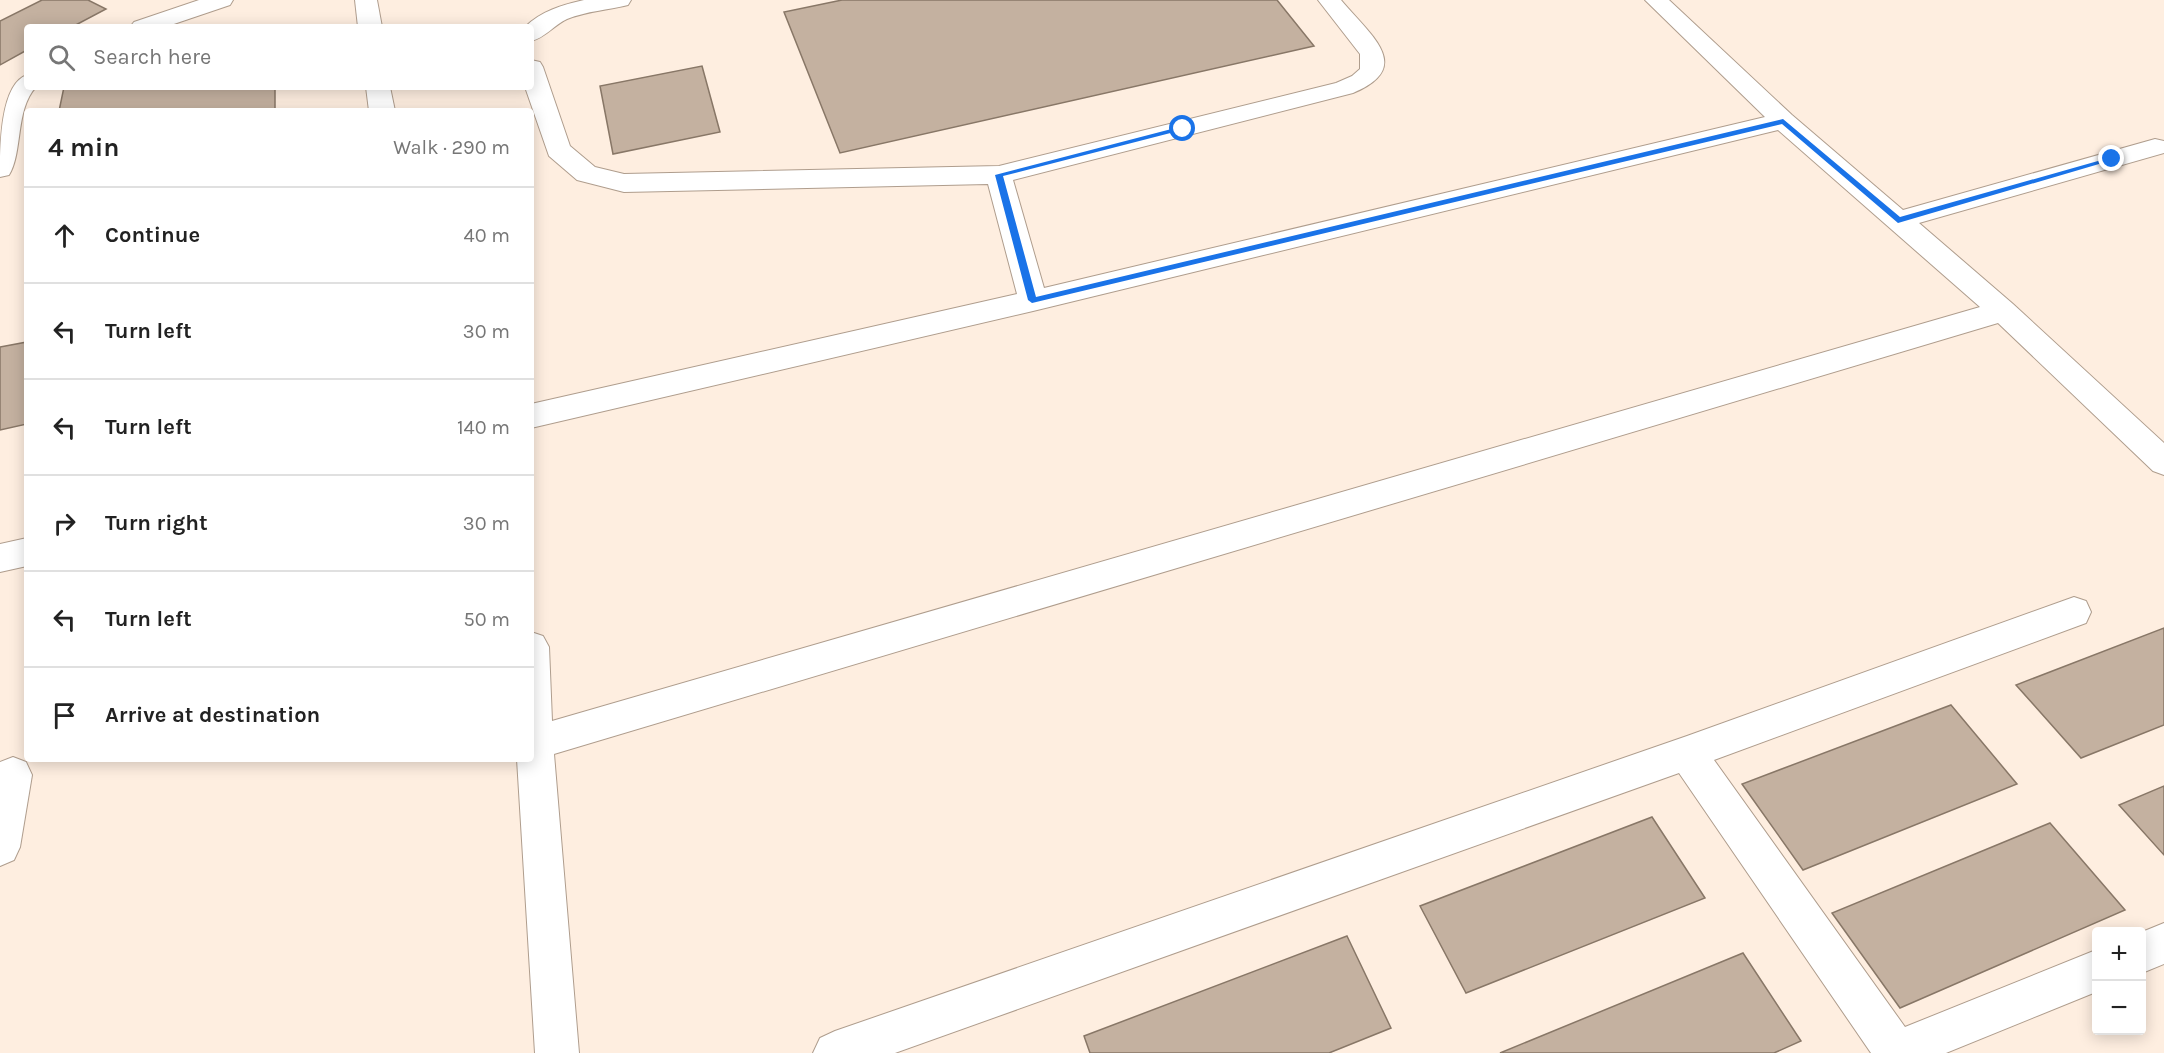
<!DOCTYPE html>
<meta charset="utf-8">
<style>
body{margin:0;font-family:Karla,sans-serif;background:#f6f6f6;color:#222}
.controls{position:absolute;right:18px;bottom:18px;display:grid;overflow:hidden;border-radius:6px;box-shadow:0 3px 15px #0003}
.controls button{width:54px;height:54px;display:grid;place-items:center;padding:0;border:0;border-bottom:2px solid #e0e0e0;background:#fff;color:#222;font:30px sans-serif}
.stop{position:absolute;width:18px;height:18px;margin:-14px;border:4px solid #1a73e8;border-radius:50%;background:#fff}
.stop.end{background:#1a73e8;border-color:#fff;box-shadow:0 2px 6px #0008}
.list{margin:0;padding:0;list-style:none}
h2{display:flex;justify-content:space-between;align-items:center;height:78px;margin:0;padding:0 24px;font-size:26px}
h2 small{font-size:20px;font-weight:400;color:#767676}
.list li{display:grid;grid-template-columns:39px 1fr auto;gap:18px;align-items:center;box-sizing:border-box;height:96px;padding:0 24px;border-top:2px solid #e0e0e0}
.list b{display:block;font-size:22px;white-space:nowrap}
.list em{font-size:20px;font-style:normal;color:#767676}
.icon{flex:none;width:33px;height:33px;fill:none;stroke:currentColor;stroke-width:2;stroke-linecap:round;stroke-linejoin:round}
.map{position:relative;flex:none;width:2164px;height:1053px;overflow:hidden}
.search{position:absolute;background:#fff;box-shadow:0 3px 15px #0003;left:24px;top:24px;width:510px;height:66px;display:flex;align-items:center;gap:15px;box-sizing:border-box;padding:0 21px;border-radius:6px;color:#767676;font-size:22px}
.panel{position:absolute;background:#fff;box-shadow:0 3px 15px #0003;left:24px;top:108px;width:510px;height:654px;border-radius:6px}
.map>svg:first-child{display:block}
.building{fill:#c4b1a0;stroke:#887767;stroke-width:1.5}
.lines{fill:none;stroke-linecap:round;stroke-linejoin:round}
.minor-casing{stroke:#af9d8d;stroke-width:2}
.minor{fill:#fff;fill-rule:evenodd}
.route{fill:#1a73e8}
</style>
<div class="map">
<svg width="2164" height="1053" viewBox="0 0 2164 1053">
<rect width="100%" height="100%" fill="#feeee0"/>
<g class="building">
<path d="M42,0H88L106,9L72,27H27V50L0,65V21Z"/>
<path d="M842,0H1277L1314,46L840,153L784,12Z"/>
<path d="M702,66L720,132L613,154L600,86Z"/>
<path d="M64,87H275V111H59Z"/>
<path d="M27,342V424L0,430V347Z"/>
<path d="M2164,628V725L2081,758L2016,685Z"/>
<path d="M1951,705L2017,784L1803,870L1742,784Z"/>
<path d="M2164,786V855L2119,805Z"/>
<path d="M1652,817L1705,898L1466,993L1420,906Z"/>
<path d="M2050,823L2125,910L1900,1008L1832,913Z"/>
<path d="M1347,936L1391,1028L1329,1053H1090L1084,1036Z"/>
<path d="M1743,953L1801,1041L1774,1053H1500Z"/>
</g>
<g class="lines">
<defs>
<g id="minor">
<path d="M199,0H233L230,5L165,27H130L134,22Z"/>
<path d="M355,0H377L382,27H358Z"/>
<path d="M584,0H631L628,5C608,10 587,11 567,19C554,25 545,38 531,41V27H525C541,11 562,5 584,0Z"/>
<path d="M1318,0H1341C1369,34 1416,67 1353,93L1013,180L1044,288L1765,117L1645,0H1669L1792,115L1903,210L2155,139L2164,141V153L1919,223L2013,304L2164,443V475L2153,471L1998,323L554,754L579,1053H535L517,759H531V632L543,636L549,647L552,721L1980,307L1778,130L1033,311L531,428V404L1017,294L988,184L624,192L577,180L549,156L525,87H531V60L540,62L543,67L570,146L595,167L624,174L999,166L1336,83L1352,76L1360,69V54Z"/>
<path d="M27,75V87H36C15,109 23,153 9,175L0,177C0,147 0,84 27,75Z"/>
<path d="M366,87H390L395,111H369Z"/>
<path d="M27,538V566L0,572V544Z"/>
<path d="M2074,597L2086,601L2091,612L2086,623L1714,760L1905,1027L2096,950V992L1946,1053H1871L1679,773L895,1053H813L820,1038L835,1031L1687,736Z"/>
<path d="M13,757L26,762L32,775L20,847L14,860L0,866V762Z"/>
<path d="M2164,923V964L2142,973V932Z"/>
</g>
</defs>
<use href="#minor" class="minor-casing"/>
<use href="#minor" class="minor"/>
</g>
<path class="route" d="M1783,119L1900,217L2112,157L2116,159L1898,223L1782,124L1032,303L1028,300L995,175L1183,126L1186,129L1003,176L1036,297Z"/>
</svg>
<div class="controls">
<button>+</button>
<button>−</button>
</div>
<div class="stop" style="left:1183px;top:129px"></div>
<div class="stop end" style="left:2112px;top:159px"></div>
<div class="search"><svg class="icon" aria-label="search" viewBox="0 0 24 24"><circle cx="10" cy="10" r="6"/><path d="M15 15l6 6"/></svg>Search here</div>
<section class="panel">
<h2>4 min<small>Walk · 290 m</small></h2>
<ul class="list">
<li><svg class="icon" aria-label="ahead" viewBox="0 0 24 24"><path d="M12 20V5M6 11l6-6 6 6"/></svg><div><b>Continue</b></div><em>40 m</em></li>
<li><svg class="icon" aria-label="left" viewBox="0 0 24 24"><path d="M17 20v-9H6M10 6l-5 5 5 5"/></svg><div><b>Turn left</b></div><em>30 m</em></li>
<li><svg class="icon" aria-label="left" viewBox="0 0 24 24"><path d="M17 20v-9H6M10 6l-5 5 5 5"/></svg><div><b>Turn left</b></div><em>140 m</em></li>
<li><svg class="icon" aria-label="right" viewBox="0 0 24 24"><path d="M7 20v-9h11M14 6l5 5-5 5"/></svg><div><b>Turn right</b></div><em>30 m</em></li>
<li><svg class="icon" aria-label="left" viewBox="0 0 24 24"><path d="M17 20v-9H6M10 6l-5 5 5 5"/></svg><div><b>Turn left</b></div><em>50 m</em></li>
<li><svg class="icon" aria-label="arrive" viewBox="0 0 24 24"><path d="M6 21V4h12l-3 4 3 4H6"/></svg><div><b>Arrive at destination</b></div></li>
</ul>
</section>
</div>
